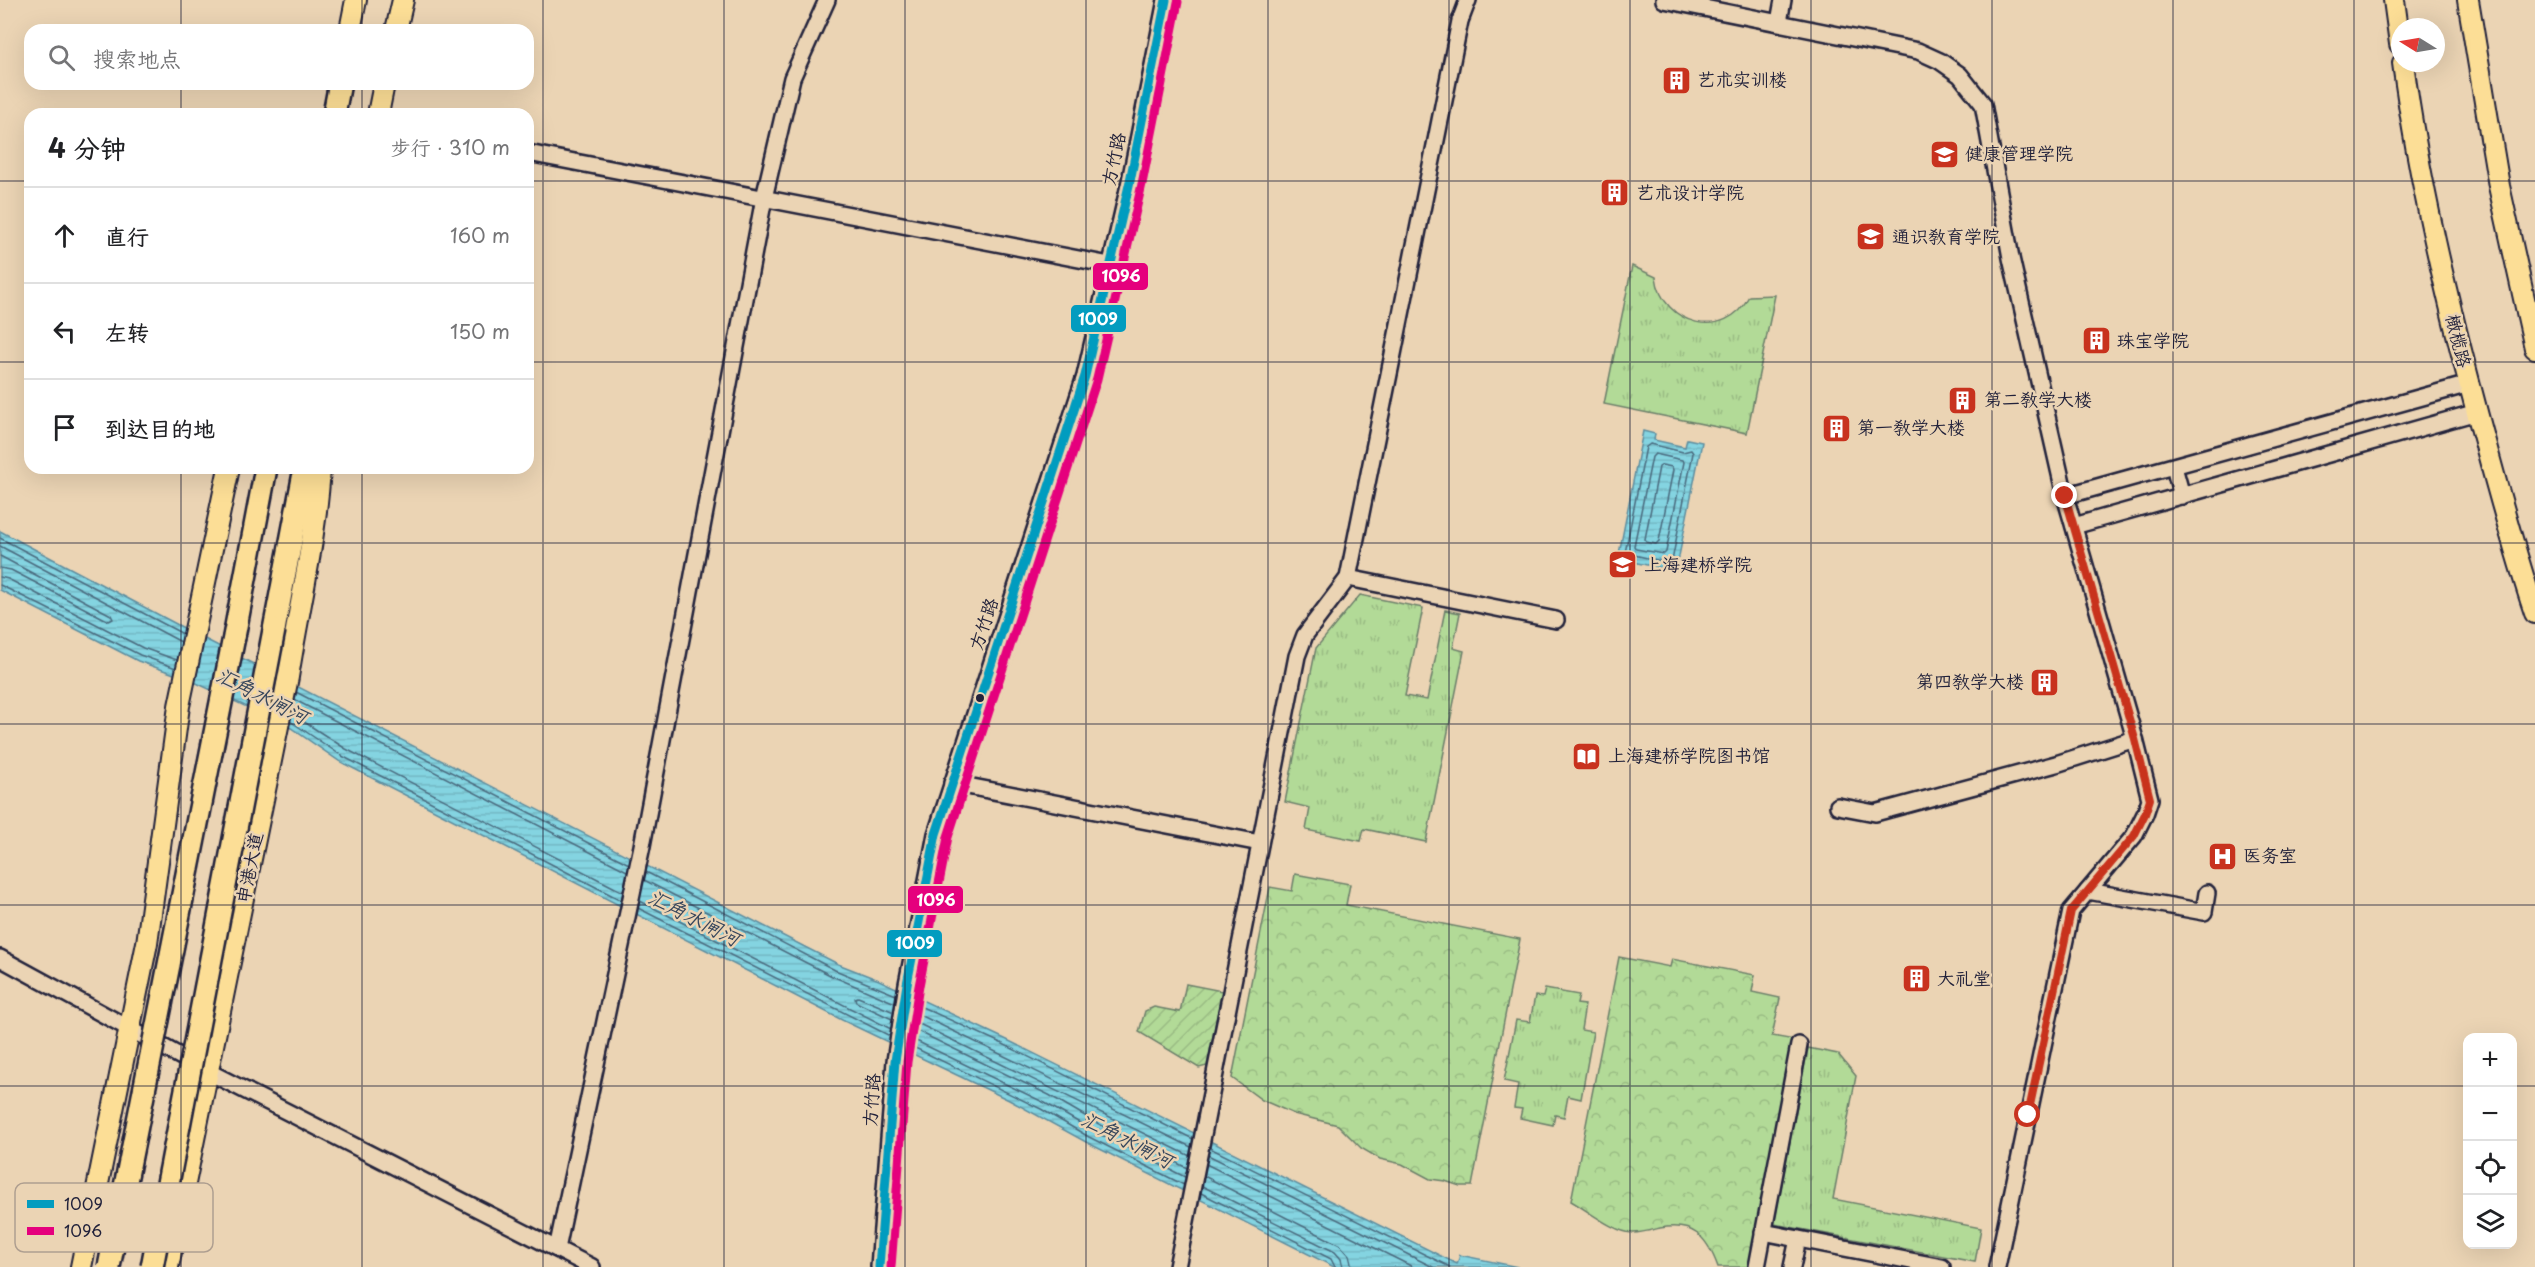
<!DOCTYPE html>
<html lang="zh">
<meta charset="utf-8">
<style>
body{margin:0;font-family:"Playpen Sans","LXGW WenKai TC",sans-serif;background:#f2f2f2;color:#202124}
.controls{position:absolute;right:18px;bottom:18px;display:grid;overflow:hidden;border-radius:12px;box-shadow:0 6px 24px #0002}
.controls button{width:54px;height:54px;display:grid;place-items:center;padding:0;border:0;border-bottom:2px solid #e0e0e0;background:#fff;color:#202124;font:30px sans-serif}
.compass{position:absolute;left:2391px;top:18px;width:54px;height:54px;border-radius:50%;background:#fff;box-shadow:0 6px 24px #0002;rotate:281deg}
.stop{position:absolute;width:18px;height:18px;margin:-14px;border:4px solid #c8321e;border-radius:50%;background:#fff}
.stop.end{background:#c8321e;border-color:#fff;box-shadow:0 2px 6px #0008}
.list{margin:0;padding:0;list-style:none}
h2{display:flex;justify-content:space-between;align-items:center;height:78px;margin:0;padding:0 24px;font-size:26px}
h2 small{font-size:20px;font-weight:400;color:#757577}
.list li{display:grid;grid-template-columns:39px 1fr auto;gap:18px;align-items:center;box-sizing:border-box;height:96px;padding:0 24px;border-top:2px solid #e0e0e0}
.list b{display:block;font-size:22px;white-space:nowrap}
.list em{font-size:20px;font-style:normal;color:#757577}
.icon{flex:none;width:33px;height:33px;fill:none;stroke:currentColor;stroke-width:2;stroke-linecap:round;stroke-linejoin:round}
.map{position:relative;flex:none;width:2535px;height:1267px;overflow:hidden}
.search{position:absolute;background:#fff;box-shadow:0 6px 24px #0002;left:24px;top:24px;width:510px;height:66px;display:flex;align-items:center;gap:15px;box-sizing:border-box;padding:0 21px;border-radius:18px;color:#757577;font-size:22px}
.panel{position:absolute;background:#fff;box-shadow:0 6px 24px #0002;left:24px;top:108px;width:510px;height:366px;border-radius:18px}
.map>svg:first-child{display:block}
.grass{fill:url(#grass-tufts);stroke:#6a7e69;stroke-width:1.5}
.forest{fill:url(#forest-crowns);stroke:#6a7e69;stroke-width:1.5}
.garden{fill:url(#garden-furrows);stroke:#6a7e69;stroke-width:1.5}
.water{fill:url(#water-rules);stroke:#5d8d9f;stroke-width:1.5}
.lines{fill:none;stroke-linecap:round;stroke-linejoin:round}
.shore{stroke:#49697d;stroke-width:1.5}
.minor-casing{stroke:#22223b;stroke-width:20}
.major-casing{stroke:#22223b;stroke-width:24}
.highway-casing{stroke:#22223b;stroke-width:26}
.minor{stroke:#ebd4b4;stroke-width:15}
.major{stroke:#fcde96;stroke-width:20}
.highway{stroke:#fcde96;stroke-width:21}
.highway-bridge-casing{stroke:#22223b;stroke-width:26;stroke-linecap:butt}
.highway-bridge{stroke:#fcde96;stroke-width:21}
.bus-1-casing{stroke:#ebd4b4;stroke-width:14}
.bus-2-casing{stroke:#ebd4b4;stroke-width:14}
.bus-1{stroke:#039cbf;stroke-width:9}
.bus-2{stroke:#e5007d;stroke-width:9}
.route{stroke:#c8321e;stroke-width:8}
.grid{fill:none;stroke:#22223b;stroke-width:1.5;stroke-opacity:0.55}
.bus-dot{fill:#22223b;stroke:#ebd4b4;stroke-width:2}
.labels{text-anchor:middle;stroke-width:5;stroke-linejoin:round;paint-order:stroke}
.poi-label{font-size:18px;fill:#22223b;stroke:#ebd4b4;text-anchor:start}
.street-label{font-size:18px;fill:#22223b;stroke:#ebd4b4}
.water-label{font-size:20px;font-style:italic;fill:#36465c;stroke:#ebd4b4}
.key{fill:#ebd4b4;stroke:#af9f90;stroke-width:1.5}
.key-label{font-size:16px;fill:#22223b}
.line-badge{stroke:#ebd4b4;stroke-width:2}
.badge-label{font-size:16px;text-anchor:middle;font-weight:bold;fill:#fff}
</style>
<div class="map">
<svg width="2535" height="1267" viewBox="0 0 2535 1267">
<defs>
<pattern id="grass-tufts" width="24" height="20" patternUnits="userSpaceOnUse" patternTransform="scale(1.5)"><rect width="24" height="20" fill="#b2da97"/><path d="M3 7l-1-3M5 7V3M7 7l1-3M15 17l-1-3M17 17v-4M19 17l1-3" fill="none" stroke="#99bb83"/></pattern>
<pattern id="forest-crowns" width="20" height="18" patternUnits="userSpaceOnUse" patternTransform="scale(1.5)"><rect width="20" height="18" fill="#b2da97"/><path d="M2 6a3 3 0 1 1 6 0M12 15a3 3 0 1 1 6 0" fill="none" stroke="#99bb83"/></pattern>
<pattern id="garden-furrows" width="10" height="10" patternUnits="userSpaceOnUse" patternTransform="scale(1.5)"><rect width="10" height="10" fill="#b2da97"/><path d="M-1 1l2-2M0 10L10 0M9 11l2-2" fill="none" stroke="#99bb83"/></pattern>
<pattern id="water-rules" width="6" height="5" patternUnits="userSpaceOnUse" patternTransform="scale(1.5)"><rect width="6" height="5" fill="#84d4e1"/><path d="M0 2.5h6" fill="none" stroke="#72b6c2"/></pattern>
</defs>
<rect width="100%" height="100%" fill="#ebd4b4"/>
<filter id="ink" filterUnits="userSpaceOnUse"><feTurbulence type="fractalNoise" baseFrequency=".0167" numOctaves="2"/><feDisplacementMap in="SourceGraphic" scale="12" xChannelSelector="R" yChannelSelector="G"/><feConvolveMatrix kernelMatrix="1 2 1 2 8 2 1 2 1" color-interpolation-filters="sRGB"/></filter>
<g filter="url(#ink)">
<g class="grass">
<path d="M1632,266L1656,277C1662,326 1726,342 1749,296L1775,295L1747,433L1604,404Z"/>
<path d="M1360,595L1423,608L1405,696L1427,700L1445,610L1460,613L1453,648L1464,651L1426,842L1364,829L1361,841L1306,830L1310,808L1285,802L1316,648Z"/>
<path d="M1545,989L1579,995L1577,1004L1585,1005L1581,1030L1593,1032L1581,1099L1568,1096L1564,1117L1555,1115L1553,1125L1520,1118L1522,1109L1514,1108L1518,1084L1504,1081L1516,1020L1530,1022L1535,996L1543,997Z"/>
<path d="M1808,1048L1838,1054L1856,1076L1833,1199L1981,1228L1975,1262L1774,1224Z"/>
</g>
<g class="forest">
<path d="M1295,874L1350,884L1346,905L1520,939L1472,1186H1460L1445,1181L1430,1179L1402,1164L1380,1159L1361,1148L1338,1125L1294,1114L1262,1100L1232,1078L1270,887L1292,891Z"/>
<path d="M1619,957L1670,967L1672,959L1755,975L1752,992L1780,998L1772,1036L1795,1040L1751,1267H1718C1707,1237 1694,1222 1660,1228C1652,1230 1641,1233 1633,1233C1615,1233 1587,1210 1571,1201Z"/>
</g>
<path class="garden" d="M1186,984L1222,991L1207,1066L1199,1068L1139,1032L1145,1011L1154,1007L1180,1012Z"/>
<g class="water">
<path d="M1643,431L1655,434L1654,440L1685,447L1687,439L1702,442L1676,571L1618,559Z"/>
<path d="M0,531L197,635L838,964L879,980L1005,1039L1457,1264L1460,1255L1518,1267H1334L1086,1142L1009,1100L842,1020L339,761L291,728L188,679L138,661L0,590Z"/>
</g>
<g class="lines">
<g class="shore">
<path d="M1650,444L1683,452L1691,450L1693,453L1672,561L1670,563L1625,553L1646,447Z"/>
<path d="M1655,454L1682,460L1684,462L1666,552L1664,554L1636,549L1634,546L1652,457Z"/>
<path d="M1662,465L1672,467L1673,470L1659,541L1656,544L1646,542L1645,539L1659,467Z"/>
<path d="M0,538L183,634"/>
<path d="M0,546L181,642"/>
<path d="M0,556L111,615L113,619L109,621L11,570L0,568"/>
<path d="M0,577L8,579L143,648L177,660"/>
<path d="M0,585L140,655L176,668"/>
<path d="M296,692L629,864"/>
<path d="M295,700L627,871"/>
<path d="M292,714L346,749L623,892"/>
<path d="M290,721L342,756L621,900"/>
<path d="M646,872L835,970L896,995"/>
<path d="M644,880L832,976L895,1003"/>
<path d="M640,901L891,1029"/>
<path d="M638,908L890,1036"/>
<path d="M913,1003L1003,1044L1193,1139"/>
<path d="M912,1011L1191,1147"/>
<path d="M892,1019L856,1002L855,998L858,997L894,1012"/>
<path d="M911,1020L1190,1156"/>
<path d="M909,1027L1049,1095L1097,1123L1187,1168"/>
<path d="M908,1037L1045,1103L1092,1130L1185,1177"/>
<path d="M907,1044L1041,1109L1089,1137L1184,1185"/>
<path d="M1210,1148L1450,1267"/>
<path d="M1208,1155L1433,1267"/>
<path d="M1206,1164L1413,1267"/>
<path d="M1204,1176L1340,1245L1349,1255L1352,1267"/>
<path d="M1202,1186L1335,1252L1341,1259L1343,1267"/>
<path d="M1201,1193L1331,1259L1335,1267"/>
</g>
<defs>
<g id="minor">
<path d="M1664,0L1918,51L1940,61L1960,75L1983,104L2011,258L2065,496L2135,739L2150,799L2145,814L2134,836L2071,911L1997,1267"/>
<path d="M1779,22L1783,0"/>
<path d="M528,153L1110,265"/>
<path d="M2174,467L2182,496"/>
<path d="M2065,496L2469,384"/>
<path d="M2074,526L2477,412"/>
<path d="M1348,578L1556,620"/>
<path d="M952,783L1260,843"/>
<path d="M1838,806L1875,813L2056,764L2135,739"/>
<path d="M2088,891L2204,912L2207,893"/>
<path d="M0,958L209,1072L592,1267"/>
<path d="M1763,1232L1942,1267"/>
<path d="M557,1249L642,846L764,198L792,78L827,0"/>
<path d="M879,1267L895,1061L907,984L936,834L1085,376L1130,181L1166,0"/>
<path d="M1177,1267L1297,656L1305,635L1348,578L1460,21L1468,0"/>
<path d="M1757,1267L1799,1045"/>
<path d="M1792,1267L1798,1239"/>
</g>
<g id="major">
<path d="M2394,0L2400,44"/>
<path d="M2468,0L2499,186L2535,348"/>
<path d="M350,30L356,0"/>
<path d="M396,30L403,0"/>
<path d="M2403,63C2419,182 2447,299 2478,416C2496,482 2513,548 2535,613"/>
<path d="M378,114L384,84"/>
<path d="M81,1267L147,943L179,706L229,468"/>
<path d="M168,1267L288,677C299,607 316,538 320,468"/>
</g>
<g id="highway">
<path d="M334,114L339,88"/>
<path d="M274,630L305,468"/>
<path d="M234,637L266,468"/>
</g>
</defs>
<use href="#minor" class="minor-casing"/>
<use href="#major" class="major-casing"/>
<use href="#highway" class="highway-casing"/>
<use href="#minor" class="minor"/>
<use href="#major" class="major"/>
<use href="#highway" class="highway"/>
<defs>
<g id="highway-bridge">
<path d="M109,1267L234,637"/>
<path d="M152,1267L274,630"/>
</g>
</defs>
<use href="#highway-bridge" class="highway-bridge-casing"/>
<use href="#highway-bridge" class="highway-bridge"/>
<defs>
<path id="bus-1" d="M879,1267L895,1061L907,984L936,834L1085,376L1130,181L1166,0"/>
<path id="bus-2" d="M891,1267L907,1062L919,986L948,837L1097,379L1142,184L1178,2"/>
</defs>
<use href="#bus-1" class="bus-1-casing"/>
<use href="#bus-2" class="bus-2-casing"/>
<use href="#bus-1" class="bus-1"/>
<use href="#bus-2" class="bus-2"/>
</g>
</g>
<g class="lines" filter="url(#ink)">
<path class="route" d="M2028,1115L2071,911L2134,836L2145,814L2150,799L2135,739L2065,496"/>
</g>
<path class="grid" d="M181,0V30M362,0V30M543,0V1267M724,0V1267M905,0V1267M1086,0V1267M1268,0V1267M1449,0V1267M1630,0V1267M1811,0V1267M1992,0V1267M2173,0V1267M2354,0V1267M181,84V114M362,84V114M0,181H30M528,181H2535M0,362H30M528,362H2535M181,468V1267M362,468V1267M0,543H2535M0,724H2535M0,905H2535M0,1086H2468M2512,1086H2535"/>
<defs>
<symbol id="building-square" viewBox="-11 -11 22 22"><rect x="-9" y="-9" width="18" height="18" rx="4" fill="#c8321e" stroke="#ebd4b4"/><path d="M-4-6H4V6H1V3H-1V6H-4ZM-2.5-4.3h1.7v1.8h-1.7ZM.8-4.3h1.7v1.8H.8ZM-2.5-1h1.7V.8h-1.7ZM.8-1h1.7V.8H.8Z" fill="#fff"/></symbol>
<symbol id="university-square" viewBox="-11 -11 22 22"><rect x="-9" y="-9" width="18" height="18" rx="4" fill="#c8321e" stroke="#ebd4b4"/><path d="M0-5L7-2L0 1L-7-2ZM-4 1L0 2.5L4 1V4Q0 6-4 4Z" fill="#fff"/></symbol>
<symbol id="library-square" viewBox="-11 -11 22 22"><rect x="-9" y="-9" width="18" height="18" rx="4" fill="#c8321e" stroke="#ebd4b4"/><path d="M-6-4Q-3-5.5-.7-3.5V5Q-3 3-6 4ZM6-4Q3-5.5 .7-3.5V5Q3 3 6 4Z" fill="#fff"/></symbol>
<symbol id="hospital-square" viewBox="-11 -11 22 22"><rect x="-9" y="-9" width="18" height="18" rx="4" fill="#c8321e" stroke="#ebd4b4"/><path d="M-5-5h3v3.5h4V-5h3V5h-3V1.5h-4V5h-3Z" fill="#fff"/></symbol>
</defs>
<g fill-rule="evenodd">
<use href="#building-square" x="1660" y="64" width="33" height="33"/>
<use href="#university-square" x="1928" y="138" width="33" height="33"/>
<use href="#building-square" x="1598" y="176" width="33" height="33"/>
<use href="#university-square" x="1854" y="220" width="33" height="33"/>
<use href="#building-square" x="2080" y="324" width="33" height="33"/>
<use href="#building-square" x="1946" y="384" width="33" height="33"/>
<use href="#building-square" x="1820" y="412" width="33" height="33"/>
<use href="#university-square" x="1606" y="548" width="33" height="33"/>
<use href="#building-square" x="2028" y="666" width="33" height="33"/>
<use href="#library-square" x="1570" y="740" width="33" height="33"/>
<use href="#hospital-square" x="2206" y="840" width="33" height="33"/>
<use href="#building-square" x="1900" y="962" width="33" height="33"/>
</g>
<circle class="bus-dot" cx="980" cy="698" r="5"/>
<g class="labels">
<g class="poi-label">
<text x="1697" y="86">艺术实训楼</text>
<text x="1965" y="160">健康管理学院</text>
<text x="1636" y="199">艺术设计学院</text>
<text x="1892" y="243">通识教育学院</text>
<text x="2117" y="347">珠宝学院</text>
<text x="1984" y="406">第二教学大楼</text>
<text x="1857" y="434">第一教学大楼</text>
<text x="1644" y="571">上海建桥学院</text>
<text x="2024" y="688" text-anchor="end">第四教学大楼</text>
<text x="1608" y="762">上海建桥学院图书馆</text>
<text x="2243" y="862">医务室</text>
<text x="1937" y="985">大礼堂</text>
</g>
<g class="street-label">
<text transform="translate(1114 159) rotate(-78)" y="6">方竹路</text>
<text transform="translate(2458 341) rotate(76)" y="6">橄榄路</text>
<text transform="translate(984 624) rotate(-71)" y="6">方竹路</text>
<text transform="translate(250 868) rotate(-79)" y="6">申港大道</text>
<text transform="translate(872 1100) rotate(-86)" y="6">方竹路</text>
</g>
<g class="water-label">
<text transform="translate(262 696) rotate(27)" y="7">汇角水闸河</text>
<text transform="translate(694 918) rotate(27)" y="7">汇角水闸河</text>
<text transform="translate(1127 1140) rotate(27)" y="7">汇角水闸河</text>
</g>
</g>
<rect x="15" y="1183" width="198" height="69" rx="9" class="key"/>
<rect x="27" y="1200" width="27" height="8" fill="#039cbf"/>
<rect x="27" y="1227" width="27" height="8" fill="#e5007d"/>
<g class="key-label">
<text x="64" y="1210">1009</text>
<text x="64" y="1237">1096</text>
</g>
<g class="line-badge">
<rect x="1092" y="262" width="57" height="29" rx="6" fill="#e5007d"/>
<rect x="1070" y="304" width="57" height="29" rx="6" fill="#039cbf"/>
<rect x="907" y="885" width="57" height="29" rx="6" fill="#e5007d"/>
<rect x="886" y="929" width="57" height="29" rx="6" fill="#039cbf"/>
</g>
<g class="badge-label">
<text x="1121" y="282">1096</text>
<text x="1098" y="325">1009</text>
<text x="936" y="906">1096</text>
<text x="915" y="949">1009</text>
</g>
</svg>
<div class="controls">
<button>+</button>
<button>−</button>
<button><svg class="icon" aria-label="locate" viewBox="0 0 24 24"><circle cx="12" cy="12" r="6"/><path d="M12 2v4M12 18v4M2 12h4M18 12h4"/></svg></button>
<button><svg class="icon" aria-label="layers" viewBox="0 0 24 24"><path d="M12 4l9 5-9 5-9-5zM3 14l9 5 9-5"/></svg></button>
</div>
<svg class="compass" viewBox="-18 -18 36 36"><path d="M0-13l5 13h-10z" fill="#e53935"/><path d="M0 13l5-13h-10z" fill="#757577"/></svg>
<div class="stop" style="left:2028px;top:1115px"></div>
<div class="stop end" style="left:2065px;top:496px"></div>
<div class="search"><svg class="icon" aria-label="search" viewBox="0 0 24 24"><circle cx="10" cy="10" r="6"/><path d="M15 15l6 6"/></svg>搜索地点</div>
<section class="panel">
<h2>4 分钟<small>步行 · 310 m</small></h2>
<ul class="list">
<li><svg class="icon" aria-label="ahead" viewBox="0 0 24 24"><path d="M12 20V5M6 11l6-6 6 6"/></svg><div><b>直行</b></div><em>160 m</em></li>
<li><svg class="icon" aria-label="left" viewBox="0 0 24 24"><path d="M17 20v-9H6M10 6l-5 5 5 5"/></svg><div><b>左转</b></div><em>150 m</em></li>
<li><svg class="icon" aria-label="arrive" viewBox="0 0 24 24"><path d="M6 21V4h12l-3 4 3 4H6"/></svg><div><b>到达目的地</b></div></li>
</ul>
</section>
</div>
